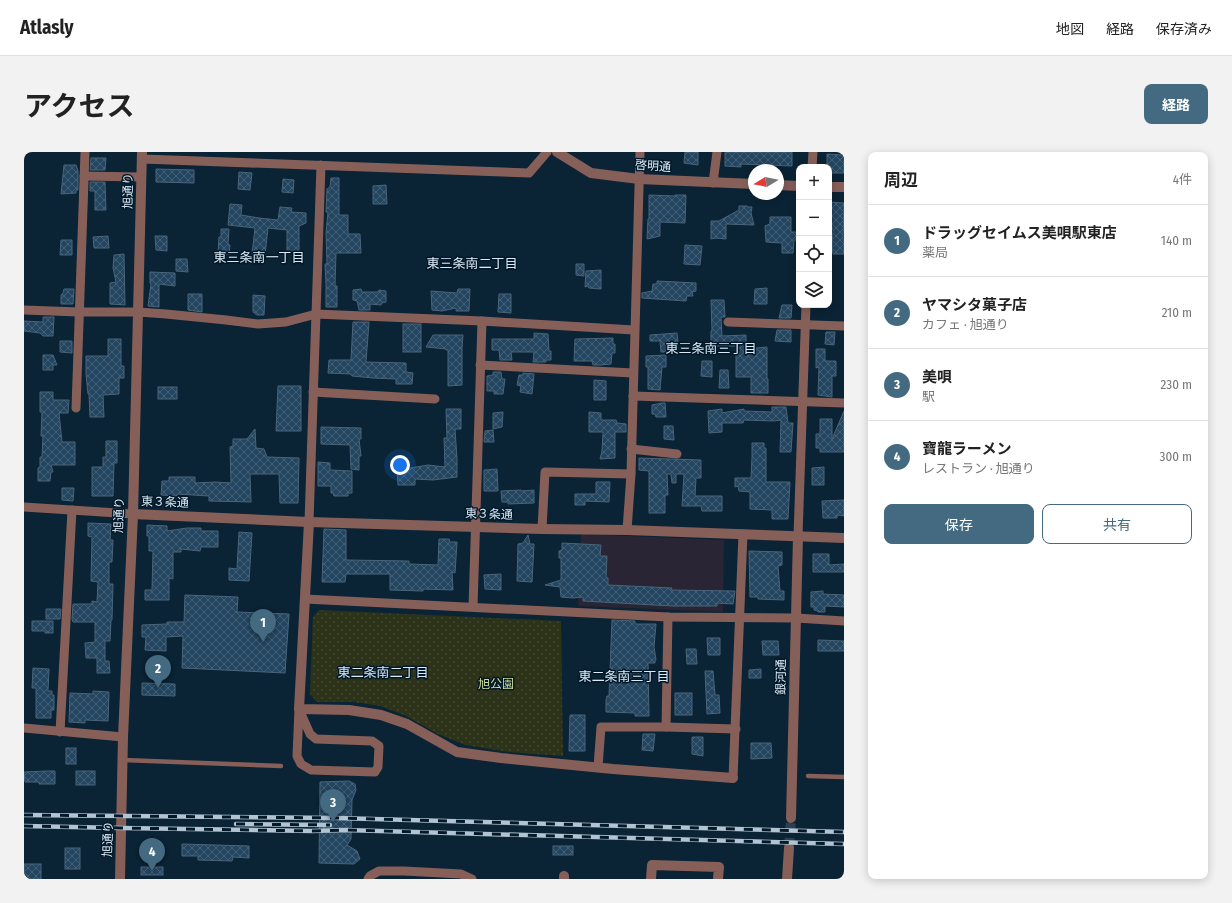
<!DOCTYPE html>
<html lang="ja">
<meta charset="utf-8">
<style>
body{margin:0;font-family:"Fira Sans Condensed","Noto Sans JP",sans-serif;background:#f2f2f2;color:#222}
.controls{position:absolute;right:12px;top:12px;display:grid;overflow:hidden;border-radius:8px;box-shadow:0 2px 10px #0003}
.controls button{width:36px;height:36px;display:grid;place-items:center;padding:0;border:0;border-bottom:1px solid #e0e0e0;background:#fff;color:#222;font:20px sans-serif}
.compass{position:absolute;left:724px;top:12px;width:36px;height:36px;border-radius:50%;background:#fff;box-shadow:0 2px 10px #0003;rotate:260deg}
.you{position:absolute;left:376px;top:313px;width:14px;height:14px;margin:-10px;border:3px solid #fff;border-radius:50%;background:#1a73e8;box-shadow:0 0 0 6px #1a73e833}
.badge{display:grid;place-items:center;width:26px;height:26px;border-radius:50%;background:#436a80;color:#fff;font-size:13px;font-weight:700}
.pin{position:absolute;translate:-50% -33px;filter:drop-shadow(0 1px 2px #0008)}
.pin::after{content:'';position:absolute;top:21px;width:14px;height:12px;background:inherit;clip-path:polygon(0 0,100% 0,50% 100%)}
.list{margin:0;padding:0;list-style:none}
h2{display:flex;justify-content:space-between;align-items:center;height:52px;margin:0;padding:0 16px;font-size:17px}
h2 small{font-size:13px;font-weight:400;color:#767676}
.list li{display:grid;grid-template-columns:26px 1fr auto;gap:12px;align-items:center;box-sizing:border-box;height:72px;padding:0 16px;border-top:1px solid #e0e0e0}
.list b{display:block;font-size:15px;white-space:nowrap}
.list p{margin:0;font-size:13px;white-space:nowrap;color:#767676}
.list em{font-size:13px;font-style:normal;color:#767676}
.actions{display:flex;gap:8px;padding:12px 16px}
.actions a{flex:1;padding:9px 0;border:1px solid #436a80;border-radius:8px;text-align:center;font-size:14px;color:#436a80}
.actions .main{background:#436a80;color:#fff}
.icon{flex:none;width:22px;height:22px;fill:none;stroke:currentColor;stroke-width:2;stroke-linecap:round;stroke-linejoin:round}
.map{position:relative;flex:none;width:820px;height:727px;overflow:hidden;border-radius:8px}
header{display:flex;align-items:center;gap:24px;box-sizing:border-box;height:56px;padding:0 20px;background:#fff;border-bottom:1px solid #e0e0e0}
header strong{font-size:19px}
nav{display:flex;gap:22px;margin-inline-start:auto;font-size:14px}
.intro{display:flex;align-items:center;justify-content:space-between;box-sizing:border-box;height:96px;padding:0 24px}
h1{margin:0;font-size:28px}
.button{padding:10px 18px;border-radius:8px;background:#436a80;color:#fff;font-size:14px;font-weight:700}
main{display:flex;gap:24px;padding:0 24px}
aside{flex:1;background:#fff;border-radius:8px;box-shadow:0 2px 10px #0003}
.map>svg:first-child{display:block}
.education{fill:#292535}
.park{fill:url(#park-dots)}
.building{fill:url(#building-cross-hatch);stroke:#4a6479}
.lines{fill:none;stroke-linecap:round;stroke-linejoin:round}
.tertiary-tunnel{stroke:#294152;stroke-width:10;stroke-dasharray:10 5;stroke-linecap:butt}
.service{stroke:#875f59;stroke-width:4.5}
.minor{stroke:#875f59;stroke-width:9}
.tertiary{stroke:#875f59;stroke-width:10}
.rail-casing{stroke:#b2c3d1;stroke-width:4.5}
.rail{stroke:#02192a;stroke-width:3;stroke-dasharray:9;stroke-linecap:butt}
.labels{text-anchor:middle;stroke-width:3;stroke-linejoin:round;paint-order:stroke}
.street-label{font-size:12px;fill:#dbeaf6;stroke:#02192a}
.park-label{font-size:12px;fill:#cfde9a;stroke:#02192a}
.neighbourhood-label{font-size:13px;fill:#dbeaf6;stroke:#02192a}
</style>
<header>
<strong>Atlasly</strong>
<nav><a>地図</a><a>経路</a><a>保存済み</a></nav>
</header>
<div class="intro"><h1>アクセス</h1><a class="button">経路</a></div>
<main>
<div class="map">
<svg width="820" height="727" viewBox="0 0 820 727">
<defs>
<pattern id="park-dots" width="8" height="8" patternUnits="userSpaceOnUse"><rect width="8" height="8" fill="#2d3318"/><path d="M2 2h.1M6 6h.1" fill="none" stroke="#41472f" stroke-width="1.8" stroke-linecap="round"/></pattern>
<pattern id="building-cross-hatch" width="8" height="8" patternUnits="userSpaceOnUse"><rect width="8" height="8" fill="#23455f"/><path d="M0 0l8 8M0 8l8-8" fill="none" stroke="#426077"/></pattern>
</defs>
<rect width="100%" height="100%" fill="#0a2335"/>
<path class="education" d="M557,382L700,388L699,460L554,454Z"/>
<path class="park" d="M295,458L537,469L539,604L484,600L441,593L414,582L380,563L356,554L330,550H293L286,542L289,465Z"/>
<g class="building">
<path d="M661,0H674V13L660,11Z"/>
<path d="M701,0H768V14L717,12V15L701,14Z"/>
<path d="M803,2L820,3V21H805V15H803Z"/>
<path d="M67,6H82L81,18H66Z"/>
<path d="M40,13H52L54,19V38H52V41L37,42Z"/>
<path d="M132,17L170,18V31L132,30Z"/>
<path d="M215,20L228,21L226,38L214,37Z"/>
<path d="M307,26H315V63H324V82H336L337,101H312L311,134H313V155H302V132L301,112H303L302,81L304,60H302L303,37L306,35Z"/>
<path d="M259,27L270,28L269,41L258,40Z"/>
<path d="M66,30H81L82,58H71V39H66Z"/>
<path d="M362,33L363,52H349V34Z"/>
<path d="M625,43L651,44V43H662L661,71L636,70V84L623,87L624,67H625Z"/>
<path d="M805,50L820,51L819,88H820V102H809L808,95L809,78L805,68Z"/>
<path d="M206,52L218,53L217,63L235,66L254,68L256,55L268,56L267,60L282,61V71L275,74V102L263,100V78L244,76L241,103L228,102L231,76L204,73Z"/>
<path d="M715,54H723L724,55H728L727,61L730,73L702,72V87L692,86L687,87V69H695L715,58Z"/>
<path d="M746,65H767V80H775V88H770L769,101H758V91L742,90L741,74L746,72Z"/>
<path d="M197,77H205L204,93H206L205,102H194L195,85H197Z"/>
<path d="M84,84L85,96H70L69,85Z"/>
<path d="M131,84H143V99L132,98Z"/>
<path d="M37,88H48V103H36Z"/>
<path d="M661,93L678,94L676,113L660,112Z"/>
<path d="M100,102L101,153L86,152V131L92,130L89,116L90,103Z"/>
<path d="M152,107H163L164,120L152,119Z"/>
<path d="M552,112H560V124L552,123Z"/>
<path d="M577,118V137L565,136L564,134L561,135L562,119Z"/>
<path d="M126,120L151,121V134L135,132V155L124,154L127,132L126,131Z"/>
<path d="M633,129L672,131V139L668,140L669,144H663L662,149L618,146V141L628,139L629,132H633Z"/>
<path d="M743,136V152H730L731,137Z"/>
<path d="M40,137H50L49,152H37V143L39,141Z"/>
<path d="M337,137L338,140H354L355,138L362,139V150L358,151L357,153L346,152V158H335L333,149L329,148V138Z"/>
<path d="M434,137H446L445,159H432V156L418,159L408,158L407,139L433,141Z"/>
<path d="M164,142H178V160L164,158Z"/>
<path d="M475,142H487V161L474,160Z"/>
<path d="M229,143L241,144L240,163H233L229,160Z"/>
<path d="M687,148H700L701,165H697L698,184L722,183V197L743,195V227H744V241H727V225H712V194H687V179H688Z"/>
<path d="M758,153H768L767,166H755Z"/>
<path d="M19,165H30L29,184H19L16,181L0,179V169L19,170Z"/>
<path d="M329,170H345L342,210L382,211V220L389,221L388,232H372V227L349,226L328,224L327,222L304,221L305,208H327Z"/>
<rect x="379" y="172" width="18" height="28"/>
<path d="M753,178H767V190L751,189Z"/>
<path d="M802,180H811L810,193L801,192Z"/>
<path d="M510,181L524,182L525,199H527V208H522V210H509L510,200H487L488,208H476L475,198H468V187H510Z"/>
<path d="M653,181L654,190H649V200H637L636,189H626V183Z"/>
<path d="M409,183H439L438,196V233L424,234V198H422V197L402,195Z"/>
<path d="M589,186V192H591V201H588L587,212L577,213H569L568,209H550L551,187Z"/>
<path d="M84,187H97V214H100V226H95V242L79,243L80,265H66L65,242H64L62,222V204H84Z"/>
<path d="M36,189H48V201L36,200Z"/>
<path d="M792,197H801V209H812V224H808V245L794,243L795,215L792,216Z"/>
<path d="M19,203H29L33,213H29V218H19Z"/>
<path d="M642,203V215H638L636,238L624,237V215H622V204Z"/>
<path d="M678,209H688V225L677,224Z"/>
<path d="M696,218H704L705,236H695Z"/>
<path d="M469,220H477L478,227H481L479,242H470V239H463V224L469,223Z"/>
<path d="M499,221L510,222L508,242L496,240L497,234L493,233L495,223H499Z"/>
<path d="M570,228L582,229V248H570Z"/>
<path d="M254,234H277V279H252Z"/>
<rect x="134" y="235" width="19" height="12"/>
<path d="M16,240H29V248H45L44,261H35L38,290H51V313H27L29,320H27L26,329H14V316L16,315V305H18L19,284H17L18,260H16Z"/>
<path d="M638,251H641L642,265H632L631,262H628V253Z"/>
<path d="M748,255H762L764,271H769L767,300H756L757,268L750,269L720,268L719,271H698V280L685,281L684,259L698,257V261L720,257V259L748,260Z"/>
<path d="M422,257H437V277H431L433,307V325L409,328L391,327V333H374L373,318H386V316L404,313L421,315L420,286H423Z"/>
<path d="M820,259V300H796V296H792V282H796V267H808V287Z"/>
<path d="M479,260L478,275L469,277V261Z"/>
<path d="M565,260L577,261V268H592L593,271L602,272V280H591V306L576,307L578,299L579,280H565Z"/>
<path d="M640,274H649L650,288L640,287Z"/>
<path d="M297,275L337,276V287H335L337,304H335V318L327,317L326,293L297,292Z"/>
<path d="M231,277L232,296L240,297L243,305L275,306L274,351H256L255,322H226L227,350L185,349V344L153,342V344L137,343L138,329H145V325H171V331L191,330L207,331L206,295L209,294V287H223Z"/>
<path d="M469,278L470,290H460L461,279Z"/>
<path d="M82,289H93V311H90L89,344H68V315H79V305H82Z"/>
<path d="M728,291H740V296H742V330H766L764,367H748V358L726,357V340L715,339L714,334L711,335V326H727L728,305Z"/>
<path d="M615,306L677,308V326H672L671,344H698V359H678L677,354H658L660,322H652V331H648L647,322H643L644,343H641V361H625V319L615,318Z"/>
<path d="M294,310L306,311V318L328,319V341H324V344H310L309,341H307V334H294Z"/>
<path d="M800,315V333H788V316Z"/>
<path d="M473,317L474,339H460V318Z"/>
<path d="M572,330H586L585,350L561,349V353H551V342H572Z"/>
<path d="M38,336H50L49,349L38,348Z"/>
<path d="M497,338V339L510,338V351L484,352V350H478L477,339Z"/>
<path d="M820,348V364L813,363V366H799L798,349Z"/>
<path d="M64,371L87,372L86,388H89L88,410H85V432H89L88,468H87L86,489H81V509H85L86,521H73V506H62L61,491L71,490V470H49L48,467L49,452H68V449L73,450L74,430L67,429L68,385L64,384Z"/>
<path d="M123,373L143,374V379L163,376H177V379H194V395H177L176,399L157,397V400H149V427L145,426V448H121V438H128L129,399H125V384H123Z"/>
<path d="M300,377L322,378V408L385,409V412L414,413L415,387H425L426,390H433L431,421L428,420L429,438L399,437V439L366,438V422H322L321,430H298Z"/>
<path d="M215,380L228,381L225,429L205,428V416L213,417Z"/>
<path d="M504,383L506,392H510L508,430L493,429L494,392L499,391Z"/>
<path d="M538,391L577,393L576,404H583L582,425L584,426V433L648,436L647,438L711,439L709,452L693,451V454H649L559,449V445L549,446L537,445L536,435L521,433L537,428V406H535V399L538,398Z"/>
<path d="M725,399L758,400V413L754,414L756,439H760V448L734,447V445H726Z"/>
<path d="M789,402H805V413L820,412V420H789Z"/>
<path d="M477,422V438L461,437L460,423Z"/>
<path d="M799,439V442L820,443V455L801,454V460H794V459L790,458V455H787V440Z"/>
<path d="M161,443L214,445L213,460L265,462L261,521L158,516L159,484L142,485V499L121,498L122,485H118V473L143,472V470H160Z"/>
<path d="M22,457H37L36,467H22Z"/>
<path d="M588,468L611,469V472H632L630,495L632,508H631V511H624L625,564H611V561L582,560V548L583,544H585Z"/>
<path d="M8,469H29V481H21V479H8Z"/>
<path d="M683,486H696V503H684Z"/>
<path d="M794,488L820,489V499H794Z"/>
<path d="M738,489H754L755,503H739Z"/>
<path d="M662,497H672L673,512H663Z"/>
<path d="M9,516L25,517L24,539H28V543H30V558H27V566H12V536H8Z"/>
<path d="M737,517V526H725V518Z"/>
<path d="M681,519H689L691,543H695L696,561L683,562Z"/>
<path d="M118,531L151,532V544L118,543Z"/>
<path d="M69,539L85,540L84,569L61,568V571L45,570L46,541L69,542Z"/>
<rect x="651" y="541" width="17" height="22"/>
<path d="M546,563H561V599H545Z"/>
<path d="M619,582H631L629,599L618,598Z"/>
<path d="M668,585H679V604L668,602Z"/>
<path d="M727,591H747L748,606L727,607Z"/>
<rect x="42" y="596" width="10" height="16"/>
<path d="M22,619H31V632H15V630H1L0,620Z"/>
<rect x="52" y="619" width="19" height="14"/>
<path d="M325,629L331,632L332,638L328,648L327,687L323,693L333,699L336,707L330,712L295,711L296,630Z"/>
<path d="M158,692L225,694V706L209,705L208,709L174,708V704H158Z"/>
<rect x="529" y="694" width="20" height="9"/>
<rect x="41" y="696" width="15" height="21"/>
<rect x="0" y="712" width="17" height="15"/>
<rect x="117" y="715" width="22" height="8"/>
</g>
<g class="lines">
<path class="tertiary-tunnel" d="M765,696L767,666"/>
<g class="service">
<path d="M99,608L257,614"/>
<path d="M784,624L820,625"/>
</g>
<g class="minor">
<path d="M118,7L505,21L523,0"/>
<path d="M788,15L789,0"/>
<path d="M60,24L117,25"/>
<path d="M689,31L693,0"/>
<path d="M0,158L55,160H114L142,162L202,168L234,172L262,170L292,162L458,169L610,178"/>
<path d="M704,170L820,174"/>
<path d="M456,213L609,221"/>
<path d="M289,240L411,247"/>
<path d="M609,244L820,251"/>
<path d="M52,256L61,0"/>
<path d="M607,297L653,302"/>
<path d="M0,355L109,362"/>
<path d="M285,370L297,13"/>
<path d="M518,377L521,320L607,322"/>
<path d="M603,378L607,322L616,0"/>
<path d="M774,384L782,153"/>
<path d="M281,447L644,465L772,466L820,469"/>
<path d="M449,455L458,169"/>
<path d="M275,557L286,582L292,587L348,589L355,594L354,615L351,620L287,618L277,612L273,604Z"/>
<path d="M642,575L644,465"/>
<path d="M0,576L99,585"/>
<path d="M36,580L48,358"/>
<path d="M574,615L577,575H642L712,577"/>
<path d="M709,626L719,382"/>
<path d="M344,727L346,724L355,719H380L437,722L448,727"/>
</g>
<g class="tertiary">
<path d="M533,0L567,21L615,27L730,32"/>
<path d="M754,33L775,34"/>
<path d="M805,35H820"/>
<path d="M109,362L285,370L518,377L603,378L820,386"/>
<path d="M285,370L275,557L325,558L357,563L383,572L433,600L477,606L589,617L709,626"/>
<path d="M767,666L774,384"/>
<path d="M96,727L99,585L109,362L118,0"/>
<path d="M540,727V724"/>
<path d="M627,727L628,713L695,715L694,727"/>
<path d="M763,727L765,696"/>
</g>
<defs>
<g id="rail">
<path d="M0,663L312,666L820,680"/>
<path d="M212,672L306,673"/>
<path d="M0,674L97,676L288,679L321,678L820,692"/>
</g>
</defs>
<use href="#rail" class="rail-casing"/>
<use href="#rail" class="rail"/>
</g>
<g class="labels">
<g class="street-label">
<text transform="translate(629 14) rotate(4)" y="4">啓明通</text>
<text transform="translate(104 39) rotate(-89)" y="4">旭通り</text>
<text transform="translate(141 350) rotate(2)" y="4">東３条通</text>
<text transform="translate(465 362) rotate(2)" y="4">東３条通</text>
<text transform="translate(95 363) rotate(-88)" y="4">旭通り</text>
<text transform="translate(757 525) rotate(-89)" y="4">銀河通</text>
<text transform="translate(84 687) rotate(-88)" y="4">旭通り</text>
</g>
<g class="park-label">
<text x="472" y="536">旭公園</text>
</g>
<g class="neighbourhood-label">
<text x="235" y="110">東三条南一丁目</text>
<text x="448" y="116">東三条南二丁目</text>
<text x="687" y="201">東三条南三丁目</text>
<text x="359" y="525">東二条南二丁目</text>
<text x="600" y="529">東二条南三丁目</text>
</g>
</g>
</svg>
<div class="controls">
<button>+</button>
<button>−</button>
<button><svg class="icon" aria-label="locate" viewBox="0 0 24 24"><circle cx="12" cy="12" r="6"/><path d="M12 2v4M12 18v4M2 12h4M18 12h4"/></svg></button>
<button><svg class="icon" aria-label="layers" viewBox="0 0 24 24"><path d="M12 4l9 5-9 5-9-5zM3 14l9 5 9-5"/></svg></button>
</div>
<svg class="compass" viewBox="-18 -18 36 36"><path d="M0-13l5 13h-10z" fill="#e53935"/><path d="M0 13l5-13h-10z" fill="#767676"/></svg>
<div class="you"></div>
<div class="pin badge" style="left:239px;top:490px">1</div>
<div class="pin badge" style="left:134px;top:536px">2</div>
<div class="pin badge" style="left:309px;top:670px">3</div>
<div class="pin badge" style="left:128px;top:719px">4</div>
</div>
<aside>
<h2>周辺<small>4件</small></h2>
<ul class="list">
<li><span class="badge">1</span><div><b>ドラッグセイムス美唄駅東店</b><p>薬局</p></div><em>140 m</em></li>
<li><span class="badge">2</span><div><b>ヤマシタ菓子店</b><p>カフェ · 旭通り</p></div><em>210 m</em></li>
<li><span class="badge">3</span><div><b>美唄</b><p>駅</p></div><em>230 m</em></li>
<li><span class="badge">4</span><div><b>寶龍ラーメン</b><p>レストラン · 旭通り</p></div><em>300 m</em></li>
</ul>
<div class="actions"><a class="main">保存</a><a>共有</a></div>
</aside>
</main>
